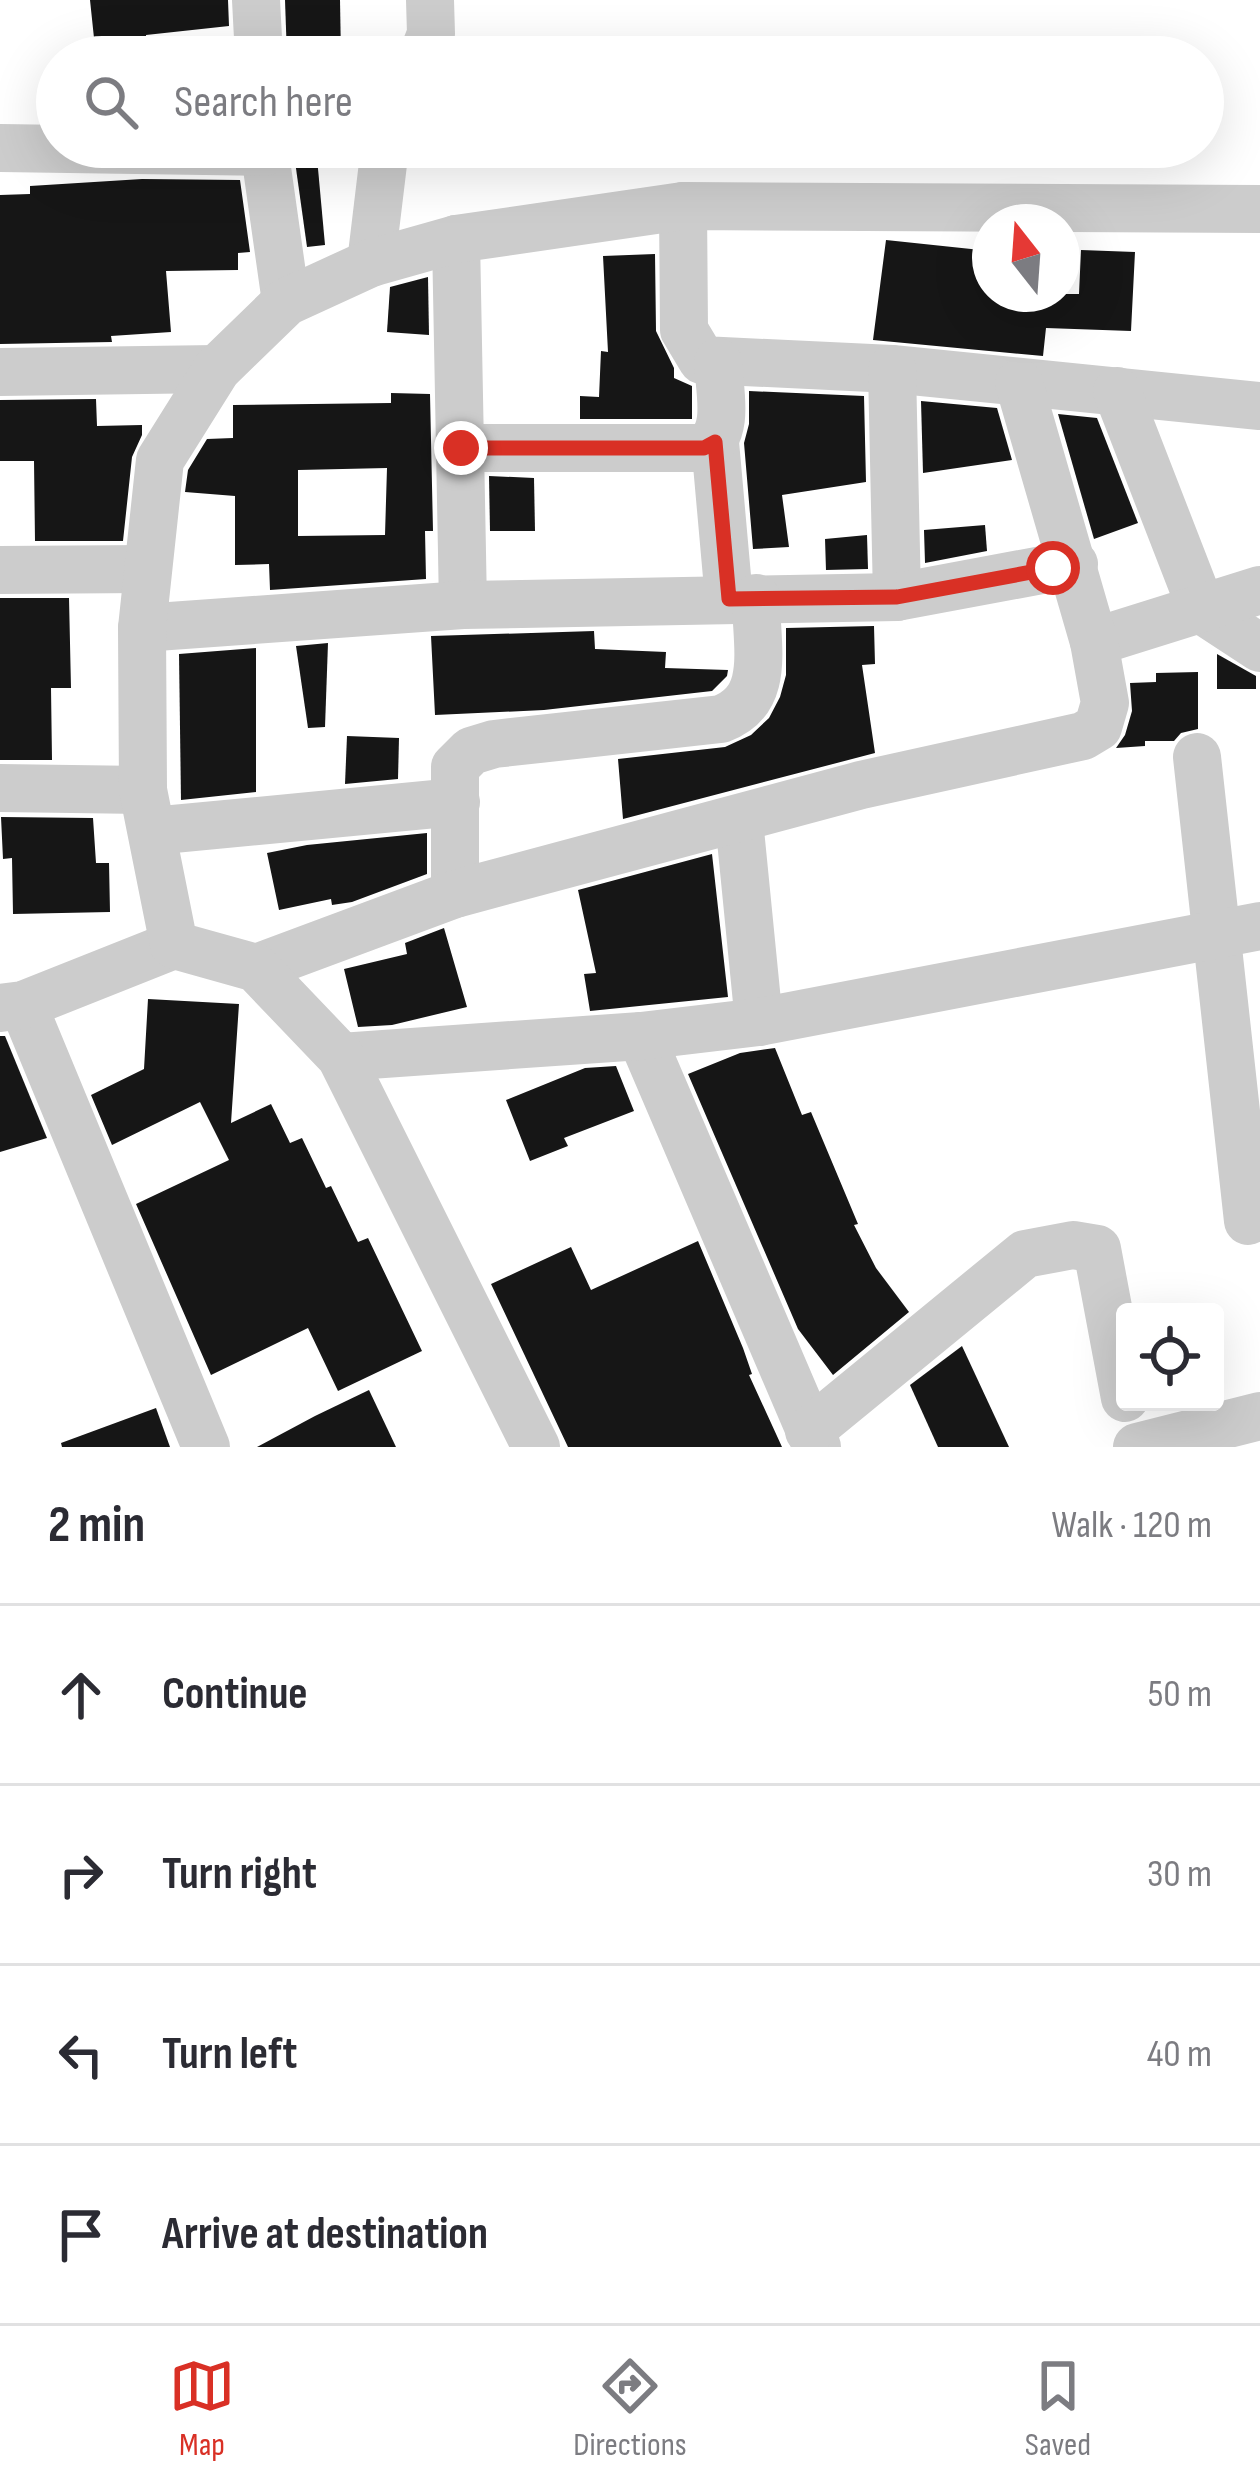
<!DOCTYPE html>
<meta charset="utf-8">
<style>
body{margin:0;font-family:"Sofia Sans Condensed",sans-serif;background:#f2f2f3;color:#2b2b33}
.controls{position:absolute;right:36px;bottom:36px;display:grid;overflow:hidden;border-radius:12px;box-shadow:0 12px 48px #0002}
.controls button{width:108px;height:108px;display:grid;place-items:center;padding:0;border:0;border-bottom:3px solid #e1e1e2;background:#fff;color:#2b2b33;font:60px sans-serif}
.compass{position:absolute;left:972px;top:204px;width:108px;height:108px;border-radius:50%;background:#fff;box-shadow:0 12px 48px #0002;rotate:343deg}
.stop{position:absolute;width:36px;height:36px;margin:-27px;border:9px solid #d93025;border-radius:50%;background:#fff}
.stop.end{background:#d93025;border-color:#fff;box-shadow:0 3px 12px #0008}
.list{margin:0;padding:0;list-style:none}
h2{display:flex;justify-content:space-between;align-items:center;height:156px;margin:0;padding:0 48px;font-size:51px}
h2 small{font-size:39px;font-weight:400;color:#7c7c81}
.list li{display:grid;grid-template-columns:78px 1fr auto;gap:36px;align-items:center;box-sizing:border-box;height:180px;padding:0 48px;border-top:3px solid #e1e1e2}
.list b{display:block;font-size:45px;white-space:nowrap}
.list em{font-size:39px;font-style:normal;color:#7c7c81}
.icon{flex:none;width:66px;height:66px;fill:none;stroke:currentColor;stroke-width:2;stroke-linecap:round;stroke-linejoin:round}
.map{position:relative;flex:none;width:1260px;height:1447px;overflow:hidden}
.search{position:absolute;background:#fff;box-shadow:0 12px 48px #0002;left:36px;right:36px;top:36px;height:132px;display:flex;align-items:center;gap:30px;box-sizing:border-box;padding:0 42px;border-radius:66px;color:#7c7c81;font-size:45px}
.sheet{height:876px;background:#fff}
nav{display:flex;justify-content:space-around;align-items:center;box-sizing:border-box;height:168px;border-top:3px solid #e1e1e2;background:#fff;font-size:33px;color:#7c7c81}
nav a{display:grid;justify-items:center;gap:6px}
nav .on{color:#d93025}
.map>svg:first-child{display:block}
.building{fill:#161616;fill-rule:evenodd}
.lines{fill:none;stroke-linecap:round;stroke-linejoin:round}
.minor{stroke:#ccc;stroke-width:48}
.route{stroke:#d93025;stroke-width:15}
</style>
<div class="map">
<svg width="1260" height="1447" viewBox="0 0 1260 1447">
<rect width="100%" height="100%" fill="#fff"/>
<g class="building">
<path d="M90,0H228L229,26L146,35L147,57H96Z"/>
<path d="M285,0H340L341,57H287Z"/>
<path d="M293,147H316L325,245L307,247Z"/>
<path d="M142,179L240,180L250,252L238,253V270L166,271L171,332L111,336L112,342L0,344V195L30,194V186Z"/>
<path d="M886,240L990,251V294H1079L1081,250L1135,252L1131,331L1046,328L1043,356L873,340Z"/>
<path d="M655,254L656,331L674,368V378L692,386V419H580V396L599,397L601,351L608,352L603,256Z"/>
<path d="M428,277L429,335L387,332L390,287Z"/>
<path d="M749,391L864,396L866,482L782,495L789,547L753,549L744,443L749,424Z"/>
<path d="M391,393L430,394L433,531H425L426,579L270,590L269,564L235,565V496L185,492L188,470L207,439L233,438V405L391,403ZM387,468L385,535L298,536V470Z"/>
<path d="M96,399L97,426L142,425V435L132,457L123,541H35L34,461H0V400Z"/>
<path d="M921,401L997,408L1012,460L923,473Z"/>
<path d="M1058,414L1097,418L1138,523L1094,539Z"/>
<path d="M489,476L534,478L535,531H490Z"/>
<path d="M985,525L987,551L925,563L924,530Z"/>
<path d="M867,535L868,569L826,570L825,539Z"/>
<path d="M0,598H69L71,688H51L52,760H0Z"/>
<path d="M874,626L875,664L862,665L875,753L623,819L618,759L725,747L751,735L769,718L780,697L786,675V628Z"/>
<path d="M594,631L595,649L666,652L665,668L728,670L727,676L712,691L544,710L435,715L431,636Z"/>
<path d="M328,643L325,727L308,728L296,646Z"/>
<path d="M256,648V792L181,800L179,654Z"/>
<path d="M1217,654L1256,676V689H1217Z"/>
<path d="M1198,672V729L1181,733L1174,741H1145V746L1116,748L1125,735L1132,711L1130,683L1156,682V673Z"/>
<path d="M347,736L399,738L398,779L345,784Z"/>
<path d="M1,817L93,818L96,863H109L110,912L13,914L12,858L3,859Z"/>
<path d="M427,833V874L352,902L332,905L331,899L279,910L267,853L307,845Z"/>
<path d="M712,854L728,997L590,1011L584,974L596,973L578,890Z"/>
<path d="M444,928L467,1007L392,1025L358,1027L344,969L407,954L405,943Z"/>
<path d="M148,999L239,1004L231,1123L271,1104L290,1143L302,1138L326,1188L331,1186L358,1242L368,1238L422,1351L338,1391L308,1328L211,1375L136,1204L229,1160L200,1102L112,1145L91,1095L144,1069Z"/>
<path d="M0,1036H5L47,1138L0,1152Z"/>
<path d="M775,1048L802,1115L811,1112L858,1224L854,1225L876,1268L909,1312L833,1375L798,1329L688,1074L740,1053Z"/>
<path d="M616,1066L634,1111L564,1138L568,1146L530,1161L506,1100L585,1068Z"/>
<path d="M698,1241L743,1348L752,1374L749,1375L782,1447H568L491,1284L571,1247L591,1290Z"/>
<path d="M962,1346L1009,1447H938L910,1385Z"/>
<path d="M369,1390L396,1447H257L315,1416Z"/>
<path d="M156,1408L170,1447H62L61,1443Z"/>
</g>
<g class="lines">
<g class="minor">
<path d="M256,0L259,57"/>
<path d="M422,57L431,34L430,0"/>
<path d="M264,147L286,302"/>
<path d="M0,148L265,152"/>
<path d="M683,206L684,330L702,360L892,369L1260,406"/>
<path d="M456,239L463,605"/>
<path d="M371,263L385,147"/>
<path d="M892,369L897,597"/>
<path d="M0,372L217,369"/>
<path d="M1117,391L1202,610L1260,648"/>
<path d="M715,442L729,599"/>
<path d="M461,448H704C731,433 719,389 718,362"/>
<path d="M0,570L146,569"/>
<path d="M142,628L463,605L897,597L1074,564"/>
<path d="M1094,642L1260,590"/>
<path d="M1197,757L1248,1221"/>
<path d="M0,788L143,790"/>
<path d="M739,820L759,1022"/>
<path d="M152,831L456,802"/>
<path d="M455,894V767L471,751L494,744L721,719C772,700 756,646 756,598"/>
<path d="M256,968L455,894L861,785L1083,736L1098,727L1105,703L1094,642L1019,383"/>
<path d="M23,1005L206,1447"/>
<path d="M0,1008L23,1005L174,945"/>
<path d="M641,1036L817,1447"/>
<path d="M341,1057L641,1036L759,1022L1260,926"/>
<path d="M809,1431L1025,1254L1073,1245L1097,1249L1125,1398"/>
<path d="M536,1447L341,1057L256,968L174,945L143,790L142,628L160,460L217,369L286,302L371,263L456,239L683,206L1260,209"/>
<path d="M1137,1447L1260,1416"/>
</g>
</g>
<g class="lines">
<path class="route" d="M461,448H704L715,442L729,599L897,597L1053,568"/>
</g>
</svg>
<div class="controls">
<button><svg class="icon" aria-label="locate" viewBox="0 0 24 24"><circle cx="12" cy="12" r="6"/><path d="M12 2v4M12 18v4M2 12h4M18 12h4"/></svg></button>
</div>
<svg class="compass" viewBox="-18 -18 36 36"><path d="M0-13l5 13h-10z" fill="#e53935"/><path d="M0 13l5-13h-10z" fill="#7c7c81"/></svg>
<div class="stop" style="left:1053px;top:568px"></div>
<div class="stop end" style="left:461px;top:448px"></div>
<div class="search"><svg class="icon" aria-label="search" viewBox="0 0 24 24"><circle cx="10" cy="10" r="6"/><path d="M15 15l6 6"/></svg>Search here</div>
</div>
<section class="sheet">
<h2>2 min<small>Walk · 120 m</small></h2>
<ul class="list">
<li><svg class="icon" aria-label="ahead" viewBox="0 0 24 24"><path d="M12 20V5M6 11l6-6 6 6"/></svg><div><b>Continue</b></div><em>50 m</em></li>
<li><svg class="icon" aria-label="right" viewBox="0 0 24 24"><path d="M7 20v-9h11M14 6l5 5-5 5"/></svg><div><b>Turn right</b></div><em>30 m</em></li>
<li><svg class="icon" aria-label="left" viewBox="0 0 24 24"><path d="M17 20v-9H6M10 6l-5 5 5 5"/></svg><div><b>Turn left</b></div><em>40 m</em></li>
<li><svg class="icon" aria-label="arrive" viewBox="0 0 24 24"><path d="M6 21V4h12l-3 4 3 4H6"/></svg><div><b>Arrive at destination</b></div></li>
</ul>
</section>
<nav>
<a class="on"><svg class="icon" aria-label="map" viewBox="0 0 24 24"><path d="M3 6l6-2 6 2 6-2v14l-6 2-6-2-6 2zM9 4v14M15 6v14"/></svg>Map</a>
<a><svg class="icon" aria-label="directions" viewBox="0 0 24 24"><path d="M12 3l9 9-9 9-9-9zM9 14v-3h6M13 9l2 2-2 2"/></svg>Directions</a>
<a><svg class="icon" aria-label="saved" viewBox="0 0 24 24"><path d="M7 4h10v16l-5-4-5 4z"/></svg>Saved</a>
</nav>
